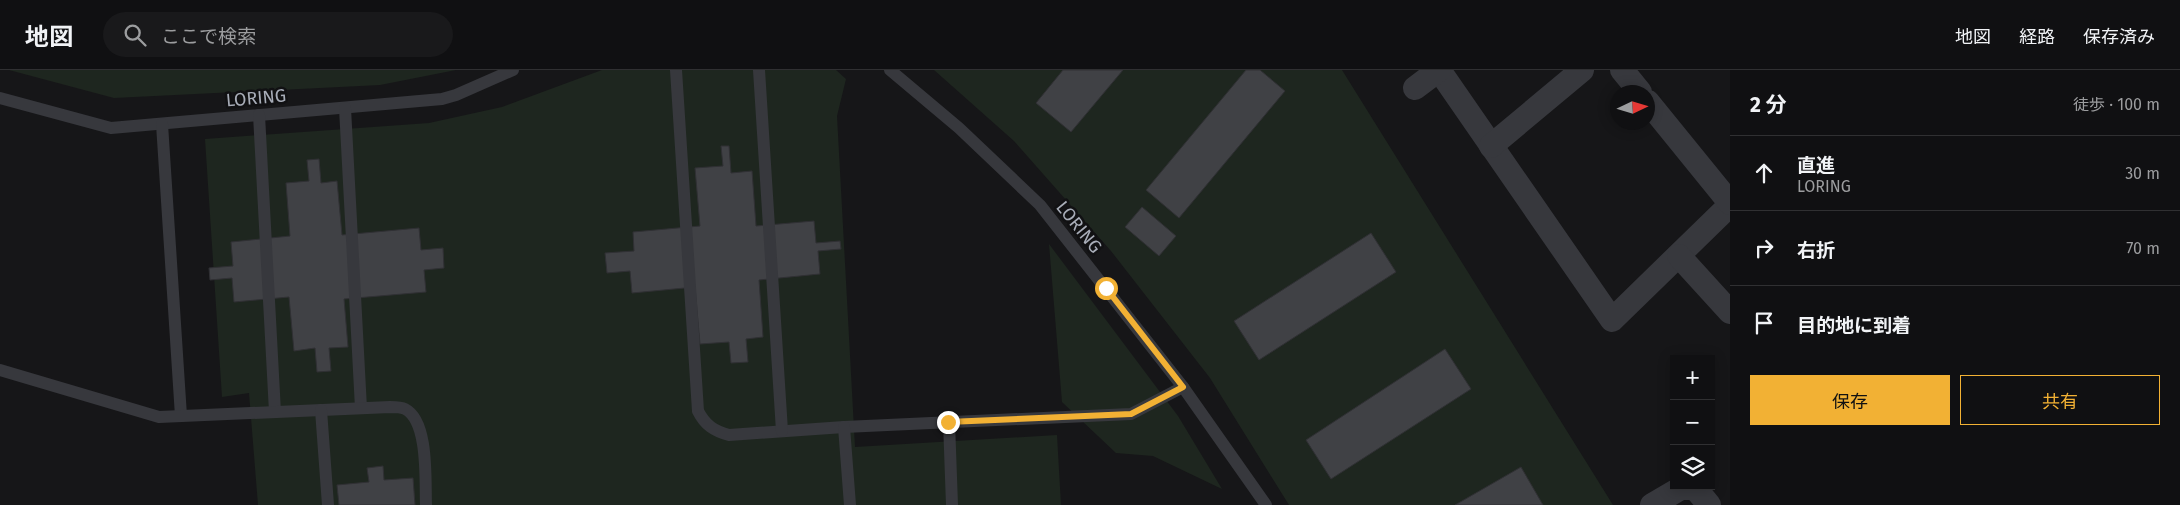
<!DOCTYPE html>
<html lang="ja">
<meta charset="utf-8">
<style>
body{margin:0;font-family:"Fira Sans","Noto Sans JP",sans-serif;background:#19191b;color:#f1f3f6}
.controls{position:absolute;right:15px;bottom:15px;display:grid;overflow:hidden;border-radius:0px;box-shadow:0 2px 12px #0003}
.controls button{width:45px;height:45px;display:grid;place-items:center;padding:0;border:0;border-bottom:1px solid #303032;background:#101012;color:#f1f3f6;font:25px sans-serif}
.compass{position:absolute;left:1610px;top:15px;width:45px;height:45px;border-radius:50%;background:#101012;box-shadow:0 2px 12px #0003;rotate:86deg}
.stop{position:absolute;width:15px;height:15px;margin:-11px;border:4px solid #f2b134;border-radius:50%;background:#fff}
.stop.end{background:#f2b134;border-color:#fff;box-shadow:0 1px 5px #0008}
.list{margin:0;padding:0;list-style:none}
h2{display:flex;justify-content:space-between;align-items:center;height:65px;margin:0;padding:0 20px;font-size:21px}
h2 small{font-size:16px;font-weight:400;color:#9c9d9f}
.list li{display:grid;grid-template-columns:32px 1fr auto;gap:15px;align-items:center;box-sizing:border-box;height:75px;padding:0 20px;border-top:1px solid #303032}
.list b{display:block;font-size:19px;white-space:nowrap}
.list p{margin:0;font-size:16px;white-space:nowrap;color:#9c9d9f}
.list em{font-size:16px;font-style:normal;color:#9c9d9f}
.actions{display:flex;gap:10px;padding:15px 20px}
.actions a{flex:1;padding:11px 0;border:1px solid #f2b134;border-radius:0px;text-align:center;font-size:18px;color:#f2b134}
.actions .main{background:#f2b134;color:#111}
.icon{flex:none;width:28px;height:28px;fill:none;stroke:currentColor;stroke-width:2;stroke-linecap:round;stroke-linejoin:round}
.map{position:relative;flex:none;width:1730px;height:435px;overflow:hidden}
header{display:flex;align-items:center;gap:30px;box-sizing:border-box;height:70px;padding:0 25px;background:#101012;border-bottom:1px solid #303032}
header strong{font-size:24px}
nav{display:flex;gap:28px;margin-inline-start:auto;font-size:18px}
.search{width:350px;height:45px;background:#19191b;display:flex;align-items:center;gap:12px;box-sizing:border-box;padding:0 18px;border-radius:28px;color:#9c9d9f;font-size:19px}
main{display:flex}
aside{flex:1;background:#101012}
.map>svg:first-child{display:block}
.green{fill:#1e261f}
.building{fill:#404145;stroke:#303034}
.lines{fill:none;stroke-linecap:round;stroke-linejoin:round}
.service{stroke:#37383d;stroke-width:12}
.minor{stroke:#37383d;stroke-width:24}
.route{stroke:#f2b134;stroke-width:6}
.labels{text-anchor:middle;stroke-width:5;stroke-linejoin:round;paint-order:stroke}
.street-label{font-size:18px;fill:#a8adb8;stroke:#111113}
</style>
<header>
<strong>地図</strong>
<div class="search"><svg class="icon" aria-label="search" viewBox="0 0 24 24"><circle cx="10" cy="10" r="6"/><path d="M15 15l6 6"/></svg>ここで検索</div>
<nav><a>地図</a><a>経路</a><a>保存済み</a></nav>
</header>
<main>
<div class="map">
<svg width="1730" height="435" viewBox="0 0 1730 435">
<rect width="100%" height="100%" fill="#161618"/>
<g class="green">
<path d="M9,0H456L380,15L114,28Z"/>
<path d="M602,0H836L846,9L837,46L855,377L1057,365L1061,435H258L249,323L222,327L205,69L429,53L502,37Z"/>
<path d="M934,0H1342L1613,435H1289L1210,308L1111,181L1014,71Z"/>
<path d="M1049,174L1178,346L1222,419L1153,386L1116,383L1062,332Z"/>
</g>
<g class="building">
<path d="M1063,0H1123L1071,62L1036,33Z"/>
<path d="M1246,0H1260L1285,21L1179,148L1146,120Z"/>
<path d="M721,76H729L731,103L752,101L756,156L814,151L816,173L840,171L841,179L818,181L820,204L759,210L763,267L746,269L748,292L731,293L729,272L700,274L695,217L632,223L630,201L607,203L605,183L634,181L633,162L700,156L695,98L723,96Z"/>
<path d="M319,89L321,113L337,111L342,165L419,158L421,180L443,178L444,198L424,200L426,222L344,229L348,277L329,278L331,301L317,302L315,278L294,281L289,227L234,232L232,208L210,210L209,198L233,196L231,172L290,166L286,113L309,111L307,90Z"/>
<path d="M1142,137L1176,166L1159,186L1125,157Z"/>
<path d="M1371,163L1396,202L1259,290L1234,251Z"/>
<path d="M1445,279L1471,319L1331,409L1306,370Z"/>
<path d="M383,396L384,410L413,408L415,435H339L337,415L369,412L367,398Z"/>
<path d="M1521,397L1543,435H1455Z"/>
</g>
<g class="lines">
<g class="service">
<path d="M676,0L698,341C705,355 714,361 729,365L844,357L1131,344L1183,317"/>
<path d="M759,0L782,361"/>
<path d="M890,0L959,58L1040,135L1183,317L1266,435"/>
<path d="M0,28L111,58L442,29L456,25L513,0"/>
<path d="M345,38L361,338"/>
<path d="M259,45L275,342"/>
<path d="M162,54L181,346"/>
<path d="M0,300L159,347L390,337C394,337 401,337 405,339C429,351 425,411 426,435"/>
<path d="M321,340L328,435"/>
<path d="M949,352L952,435"/>
<path d="M844,357L850,435"/>
</g>
<g class="minor">
<path d="M1439,0L1612,250L1730,135"/>
<path d="M1622,0L1640,22"/>
<path d="M1415,18L1439,0"/>
<path d="M1648,32L1730,133"/>
<path d="M1491,76L1582,0"/>
<path d="M1679,186L1730,242"/>
<path d="M1652,435L1681,418H1695L1709,435"/>
</g>
</g>
<g class="lines">
<path class="route" d="M948,352L1131,344L1183,317L1106,218"/>
</g>
<g class="labels">
<g class="street-label">
<text transform="translate(256 28) rotate(-5)" y="6">LORING</text>
<text transform="translate(1079 157) rotate(51)" y="6">LORING</text>
</g>
</g>
</svg>
<div class="controls">
<button>+</button>
<button>−</button>
<button><svg class="icon" aria-label="layers" viewBox="0 0 24 24"><path d="M12 4l9 5-9 5-9-5zM3 14l9 5 9-5"/></svg></button>
</div>
<svg class="compass" viewBox="-18 -18 36 36"><path d="M0-13l5 13h-10z" fill="#e53935"/><path d="M0 13l5-13h-10z" fill="#9c9d9f"/></svg>
<div class="stop" style="left:1106px;top:218px"></div>
<div class="stop end" style="left:948px;top:352px"></div>
</div>
<aside>
<h2>2 分<small>徒歩 · 100 m</small></h2>
<ul class="list">
<li><svg class="icon" aria-label="ahead" viewBox="0 0 24 24"><path d="M12 20V5M6 11l6-6 6 6"/></svg><div><b>直進</b><p>LORING</p></div><em>30 m</em></li>
<li><svg class="icon" aria-label="right" viewBox="0 0 24 24"><path d="M7 20v-9h11M14 6l5 5-5 5"/></svg><div><b>右折</b></div><em>70 m</em></li>
<li><svg class="icon" aria-label="arrive" viewBox="0 0 24 24"><path d="M6 21V4h12l-3 4 3 4H6"/></svg><div><b>目的地に到着</b></div></li>
</ul>
<div class="actions"><a class="main">保存</a><a>共有</a></div>
</aside>
</main>
